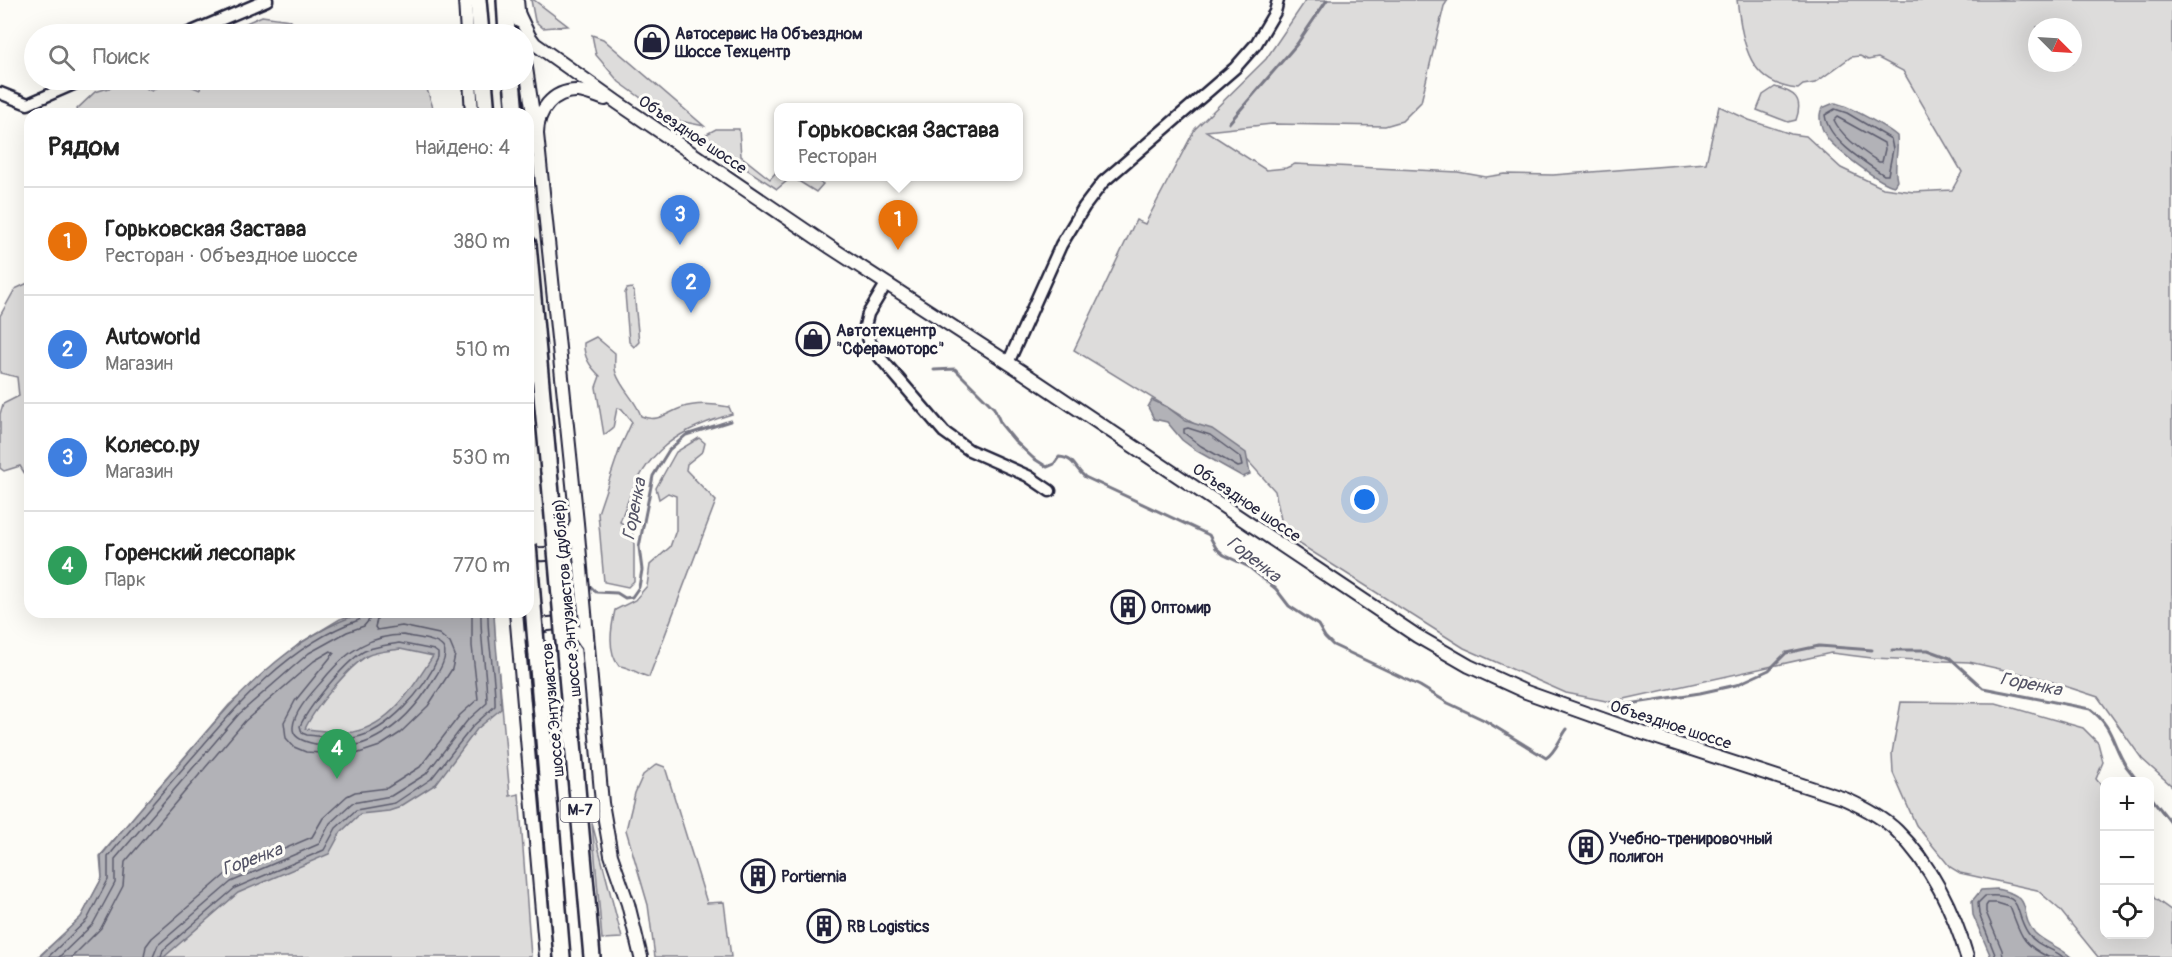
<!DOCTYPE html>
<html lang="ru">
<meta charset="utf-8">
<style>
body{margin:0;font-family:Pangolin,sans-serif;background:#f6f6f6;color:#222}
.controls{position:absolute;right:18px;bottom:18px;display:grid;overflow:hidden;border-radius:12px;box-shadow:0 6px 24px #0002}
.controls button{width:54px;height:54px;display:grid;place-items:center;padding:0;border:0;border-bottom:2px solid #e0e0e0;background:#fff;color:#222;font:30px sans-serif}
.compass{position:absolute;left:2028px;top:18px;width:54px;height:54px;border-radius:50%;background:#fff;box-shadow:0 6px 24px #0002;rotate:114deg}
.you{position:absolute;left:1365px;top:500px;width:21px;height:21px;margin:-15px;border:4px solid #fff;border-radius:50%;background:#1a73e8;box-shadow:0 0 0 9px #1a73e833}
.badge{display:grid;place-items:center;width:39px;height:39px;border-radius:50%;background:#b45309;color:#fff;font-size:20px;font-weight:700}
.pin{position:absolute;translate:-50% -50px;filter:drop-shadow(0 2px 3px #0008)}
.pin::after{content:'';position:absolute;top:32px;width:21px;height:18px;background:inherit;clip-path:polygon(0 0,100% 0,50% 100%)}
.popup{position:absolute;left:774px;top:103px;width:249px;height:78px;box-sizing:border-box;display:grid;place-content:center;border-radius:12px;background:#fff;filter:drop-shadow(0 2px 4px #0005);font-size:20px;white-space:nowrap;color:#767676}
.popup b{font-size:22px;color:#222}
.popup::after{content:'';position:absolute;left:50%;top:100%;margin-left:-12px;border:12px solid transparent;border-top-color:#fff}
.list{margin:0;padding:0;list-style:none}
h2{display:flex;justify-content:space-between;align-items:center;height:78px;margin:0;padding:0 24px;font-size:26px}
h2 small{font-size:20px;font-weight:400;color:#767676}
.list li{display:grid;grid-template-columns:39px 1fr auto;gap:18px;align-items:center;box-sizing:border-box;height:108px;padding:0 24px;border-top:2px solid #e0e0e0}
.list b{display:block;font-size:22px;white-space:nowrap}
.list p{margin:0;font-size:20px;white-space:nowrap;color:#767676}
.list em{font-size:20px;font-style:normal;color:#767676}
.icon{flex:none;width:33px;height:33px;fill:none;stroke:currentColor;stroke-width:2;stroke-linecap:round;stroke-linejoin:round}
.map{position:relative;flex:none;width:2172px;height:957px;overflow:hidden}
.search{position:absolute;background:#fff;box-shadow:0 6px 24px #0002;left:24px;top:24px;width:510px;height:66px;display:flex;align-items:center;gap:15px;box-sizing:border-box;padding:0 21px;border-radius:33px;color:#767676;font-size:22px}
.panel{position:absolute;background:#fff;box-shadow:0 6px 24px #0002;left:24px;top:108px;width:510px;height:510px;border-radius:18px}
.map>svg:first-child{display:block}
.green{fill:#dddcdb;stroke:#807f8b;stroke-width:1.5;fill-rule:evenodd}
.water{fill:#b2b2b7;stroke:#787885;stroke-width:1.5;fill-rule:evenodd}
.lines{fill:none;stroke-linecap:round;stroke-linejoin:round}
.shore{stroke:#5c5c6d;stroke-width:1.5}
.stream{stroke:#787885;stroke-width:3}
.minor-casing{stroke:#22223b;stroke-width:15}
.major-casing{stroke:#22223b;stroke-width:16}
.highway-casing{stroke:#22223b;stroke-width:20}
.minor{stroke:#fdfcf7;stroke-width:10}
.major{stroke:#fdfcf7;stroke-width:12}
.highway{stroke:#fdfcf7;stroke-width:15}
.highway-bridge-casing{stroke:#22223b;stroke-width:20;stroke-linecap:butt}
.highway-bridge{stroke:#fdfcf7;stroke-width:15}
.labels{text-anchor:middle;stroke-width:6;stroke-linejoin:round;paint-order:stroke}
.shield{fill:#fdfcf7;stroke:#646373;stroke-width:1.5}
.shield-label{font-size:15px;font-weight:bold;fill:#22223b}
.poi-label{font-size:16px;font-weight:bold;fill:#22223b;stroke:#fdfcf7;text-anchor:start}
.street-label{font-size:16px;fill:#22223b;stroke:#fdfcf7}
.water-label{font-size:18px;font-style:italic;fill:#545466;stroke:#fdfcf7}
</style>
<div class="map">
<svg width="2172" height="957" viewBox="0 0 2172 957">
<rect width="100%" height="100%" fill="#fdfcf7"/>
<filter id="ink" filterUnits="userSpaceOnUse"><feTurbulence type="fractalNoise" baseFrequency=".0167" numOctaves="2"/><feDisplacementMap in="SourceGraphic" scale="12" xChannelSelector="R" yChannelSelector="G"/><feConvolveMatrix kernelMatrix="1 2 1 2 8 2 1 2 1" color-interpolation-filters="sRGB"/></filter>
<g filter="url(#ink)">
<g class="green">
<path d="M531,0H534L568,26L543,28L535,21Z"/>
<path d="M1306,0H1448L1444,6L1421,102L1402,121L1385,126L1272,124L1206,131L1266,170L1286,168L1295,164L1458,172L1486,177L1505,174L1553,175L1706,163L1719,106L1749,120L1791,134L1806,136L1841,168L1883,188L1914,192L1952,190L1962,172L1903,71L1878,58L1868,60L1860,56L1851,57L1815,83L1803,85L1798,89C1747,84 1743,42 1737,0H2172V786L2142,759L2098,697L2040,678L1969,662L1872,658L1831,653L1611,702L1566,693L1464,648L1284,534L1275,491L1240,452L1074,350L1136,220L1145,224L1195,129L1266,59ZM2037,27H2073V63H2037Z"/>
<path d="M262,16L290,20L303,34H221Z"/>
<path d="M592,35L603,39L704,126L670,119L619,82L596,55Z"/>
<path d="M167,80H176L200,90L201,80H424L435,114H79L77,109L95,92L132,81L152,91Z"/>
<path d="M1775,87C1794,92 1804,98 1796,120L1788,122L1757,110L1763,95Z"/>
<path d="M716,129H739L741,156L770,179L778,170V176L810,177L823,184L816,192L792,177L777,189L699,138Z"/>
<path d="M30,282V482L20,466L4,471L0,468V414L3,404L19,396L17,377L0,373V316L15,289Z"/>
<path d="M632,288L634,292L639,342L634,347L629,342L625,293L627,289Z"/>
<path d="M596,337L615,353C615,359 614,368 616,373C622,390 636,400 641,416C657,423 667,413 681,408C695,403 714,404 729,407L732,414C665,434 643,456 620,522L632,529L634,545V581L628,587L604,582L598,513L620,448L632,422L622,409L617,408L613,428L604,435L596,387L600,376C590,367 583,357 584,343Z"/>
<path d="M699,438L705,443L703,451L687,464L686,470L716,501L649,677C637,674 631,667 619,666C607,651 611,628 615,610L635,600L647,586L650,565L670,547L676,530V496L668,493L659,499L656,488L676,452Z"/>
<path d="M367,612H494L495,644L500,684L510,796L519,794L531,957H38L80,919L102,878L100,856L229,705L300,643L340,619Z"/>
<path d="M1901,702L1996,703L2083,728L2098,743L2103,762L2096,779L2104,789V934H2150V889L2154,898L2172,911V957H2098L2059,909L2037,890L1960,873L1950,867L1916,825L1893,773L1892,753Z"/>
<path d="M657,764L665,767L707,903L724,902L731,957H655L648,905L626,830L635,793L643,775Z"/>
<path d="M592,823L622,938L602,939Z"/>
</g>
<g class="water">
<path d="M1834,103C1846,104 1888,128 1897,136C1899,152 1893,166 1897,181L1894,186C1879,183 1838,151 1828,139C1822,131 1817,117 1822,108Z"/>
<path d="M1152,400L1167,407L1186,421L1212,429L1246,453L1250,474L1243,477L1197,451L1182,440L1167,422L1154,419L1148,407Z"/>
<path d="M366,612H494C495,645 500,677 501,709L477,729L436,784L398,808L389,811L360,814L341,832L329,854L238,893L164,957H39L81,917L102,878L101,856C127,824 154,793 181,762C231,702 289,634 366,612ZM400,649L433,656C414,686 391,725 353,732C339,734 320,730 305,729C314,709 348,667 367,656C376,651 390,651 400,649Z"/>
<path d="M1997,889C2038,898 2016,912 2035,933C2045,943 2060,947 2071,957H1991L1973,915L1972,901L1981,890Z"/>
</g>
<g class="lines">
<g class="shore">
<path d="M1835,109L1847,113L1891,139L1893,149L1888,175H1884C1864,162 1828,140 1825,115Z"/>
<path d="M1837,117L1884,143L1885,149L1882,162H1879C1863,152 1842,137 1834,120Z"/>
<path d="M1188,428L1210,435L1240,457L1242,466L1238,467L1201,446L1184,433V429Z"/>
<path d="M403,635C436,642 460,640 434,679C420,702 402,724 377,737C370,741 359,745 351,746C337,746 291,747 293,727C294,709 318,687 328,674C348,651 371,635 403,635Z"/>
<path d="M399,643L434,650L438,653V658C425,689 388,732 353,738C339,740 321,736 307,735L302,733L300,726C309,707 348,657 367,650C377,646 389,645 399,643Z"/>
<path d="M48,957L87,920L108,880V857C133,826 159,796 185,766C233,710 288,644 359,620L363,612"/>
<path d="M59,957L93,924L115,883V859L239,714L309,653L347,632L364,626L369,620L370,612"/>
<path d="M72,957L101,928L123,886L125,862L245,721L314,661L331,651L334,653L295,701L284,722L286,738L294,747L306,752L353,755L380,746L400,733L428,706L452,669L455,655L450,643L439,634L402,626L377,630L375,627L379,612"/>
<path d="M144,957L146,946L152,938L226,874L312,837L323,818L347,796L355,792L387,788L420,767L460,715L478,699L472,646V612"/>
<path d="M153,957L158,945L231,882L319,844L330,823L352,803L391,796L426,774L467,721L487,703C487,672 480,643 481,612"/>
<path d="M161,957L163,950L235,888L324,850L336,828L356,810L395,803L431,779L473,726L495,706C496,675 487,644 488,612"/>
<path d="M1996,957L1979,914L1978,903L1985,896C2026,893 2012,909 2028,933C2036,946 2052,948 2063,957"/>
<path d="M2003,957L2002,950L1986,912V906L1988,903H1997L2010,907C2021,934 2020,943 2048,957"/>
</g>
<g class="stream">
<path d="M1229,123L1297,44L1327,0"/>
<path d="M934,370L955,369L994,408L1001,424L1015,441L1033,458L1047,467L1054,464L1059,457C1075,458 1074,468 1085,477L1209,535L1216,548L1224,555L1249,567L1276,589L1289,606L1318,625L1325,637L1333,645L1420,686L1448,703L1484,720L1546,758C1555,753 1560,738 1567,729"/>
<path d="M589,585L596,592L617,593L625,598L632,597L639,587L642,570L639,547L653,476L669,450L686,435L730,421"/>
<path d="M1892,650H1928L1950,658L1983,688L2090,709C2113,726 2112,744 2126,766C2130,771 2134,776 2138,782"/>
<path d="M1610,707L1700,693L1736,685L1769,670L1786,653L1819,646L1872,650"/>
<path d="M2150,796L2172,824"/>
</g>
<defs>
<g id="minor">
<path d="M187,34L267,0"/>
<path d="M0,93L28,104L83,80"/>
<path d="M886,284L868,314L865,326L869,341L878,355L944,432L969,450L1028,476L1050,491"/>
<path d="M1008,363L1061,245L1084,207L1103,182L1235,68L1256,44L1275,12L1278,0"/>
</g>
<g id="major">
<path d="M465,0L467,34"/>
<path d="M517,0L519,21"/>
<path d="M518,13L529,36L535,44L618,103L830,247L1021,371L1417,636L1469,666L1526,692L1630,729L1845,799C1863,807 1883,817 1897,831C1931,864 1954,912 1967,957"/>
<path d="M524,55L535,127"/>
<path d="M470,80L472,114"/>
<path d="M605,99C596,96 587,92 578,91C553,90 537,111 537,134L577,523L602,803L611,855L628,904L641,957"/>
<path d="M528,552C552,560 569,546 576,524"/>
<path d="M516,612L546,957"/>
<path d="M529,635C548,616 574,622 586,644"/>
</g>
<g id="highway">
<path d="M478,0L481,34"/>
<path d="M505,0L507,34"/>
<path d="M484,80L487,114"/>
<path d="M512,80L515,114"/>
<path d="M528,244L549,471"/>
<path d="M566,664L592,957"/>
<path d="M538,668L562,957"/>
</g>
</defs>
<use href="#minor" class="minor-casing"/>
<use href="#major" class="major-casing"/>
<use href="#highway" class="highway-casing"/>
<use href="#minor" class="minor"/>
<use href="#major" class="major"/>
<use href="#highway" class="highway"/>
<defs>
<g id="highway-bridge">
<path d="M549,471L566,664"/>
<path d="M528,544L538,668"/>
</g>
</defs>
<use href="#highway-bridge" class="highway-bridge-casing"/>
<use href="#highway-bridge" class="highway-bridge"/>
</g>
</g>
<defs>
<symbol id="shop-ring" viewBox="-11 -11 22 22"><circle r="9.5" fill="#fdfcf7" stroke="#22223b" stroke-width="1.5"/><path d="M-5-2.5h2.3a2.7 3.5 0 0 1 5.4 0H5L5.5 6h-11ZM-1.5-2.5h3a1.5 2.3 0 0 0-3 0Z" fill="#22223b"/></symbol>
<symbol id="building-ring" viewBox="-11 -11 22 22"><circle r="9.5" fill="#fdfcf7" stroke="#22223b" stroke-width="1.5"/><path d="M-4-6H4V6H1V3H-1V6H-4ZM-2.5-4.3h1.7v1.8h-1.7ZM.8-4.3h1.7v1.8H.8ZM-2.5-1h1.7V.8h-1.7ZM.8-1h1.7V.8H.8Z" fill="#22223b"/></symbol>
</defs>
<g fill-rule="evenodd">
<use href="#shop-ring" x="633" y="23" width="38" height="38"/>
<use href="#shop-ring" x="794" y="320" width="38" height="38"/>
<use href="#building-ring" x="1109" y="588" width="38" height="38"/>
<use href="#building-ring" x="1567" y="828" width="38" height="38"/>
<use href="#building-ring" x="739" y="857" width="38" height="38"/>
<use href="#building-ring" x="805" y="907" width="38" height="38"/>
</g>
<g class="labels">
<rect class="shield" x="560.5" y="798" width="39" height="24" rx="4.5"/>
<g class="shield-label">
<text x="580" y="815">М-7</text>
</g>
<g class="poi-label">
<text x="675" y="39">Автосервис На Объездном<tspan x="675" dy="18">Шоссе Техцентр</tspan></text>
<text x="836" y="336">Автотехцентр<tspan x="836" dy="18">"Сферамоторс"</tspan></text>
<text x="1151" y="613">Оптомир</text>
<text x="1609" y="844">Учебно-тренировочный<tspan x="1609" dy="18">полигон</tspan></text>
<text x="781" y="882">Portiernia</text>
<text x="847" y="932">RB Logistics</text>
</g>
<g class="street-label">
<text transform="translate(693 134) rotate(34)" y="6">Объездное шоссе</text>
<text transform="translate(1247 502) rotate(34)" y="6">Объездное шоссе</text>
<text transform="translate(566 598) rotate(-95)" y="6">шоссе Энтузиастов (дублёр)</text>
<text transform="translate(552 710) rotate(-95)" y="6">шоссе Энтузиастов</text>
<text transform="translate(1671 724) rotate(18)" y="6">Объездное шоссе</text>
</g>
<g class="water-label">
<text transform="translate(634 509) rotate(-79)" y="6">Горенка</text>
<text transform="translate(1254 559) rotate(38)" y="6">Горенка</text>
<text transform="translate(2031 684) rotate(11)" y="6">Горенка</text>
<text transform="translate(252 859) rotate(-20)" y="6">Горенка</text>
</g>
</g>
</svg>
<div class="controls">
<button>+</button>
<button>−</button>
<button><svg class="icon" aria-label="locate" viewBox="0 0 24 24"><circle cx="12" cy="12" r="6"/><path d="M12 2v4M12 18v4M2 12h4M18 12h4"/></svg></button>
</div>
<svg class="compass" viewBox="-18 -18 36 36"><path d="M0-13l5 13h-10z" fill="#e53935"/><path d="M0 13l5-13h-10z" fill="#767676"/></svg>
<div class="you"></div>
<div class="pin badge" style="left:898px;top:250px;background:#e8710a">1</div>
<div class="popup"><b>Горьковская Застава</b>Ресторан</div>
<div class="pin badge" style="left:691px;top:313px;background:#3f7fe0">2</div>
<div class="pin badge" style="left:680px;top:245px;background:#3f7fe0">3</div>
<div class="pin badge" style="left:337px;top:779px;background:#2e9e5b">4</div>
<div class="search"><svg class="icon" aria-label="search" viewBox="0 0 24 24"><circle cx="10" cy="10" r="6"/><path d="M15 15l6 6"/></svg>Поиск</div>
<section class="panel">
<h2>Рядом<small>Найдено: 4</small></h2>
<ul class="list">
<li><span class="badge" style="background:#e8710a">1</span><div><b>Горьковская Застава</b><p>Ресторан · Объездное шоссе</p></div><em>380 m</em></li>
<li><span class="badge" style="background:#3f7fe0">2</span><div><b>Autoworld</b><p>Магазин</p></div><em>510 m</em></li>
<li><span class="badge" style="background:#3f7fe0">3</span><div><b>Колесо.ру</b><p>Магазин</p></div><em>530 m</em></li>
<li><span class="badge" style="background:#2e9e5b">4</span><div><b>Горенский лесопарк</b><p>Парк</p></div><em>770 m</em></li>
</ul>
</section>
</div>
